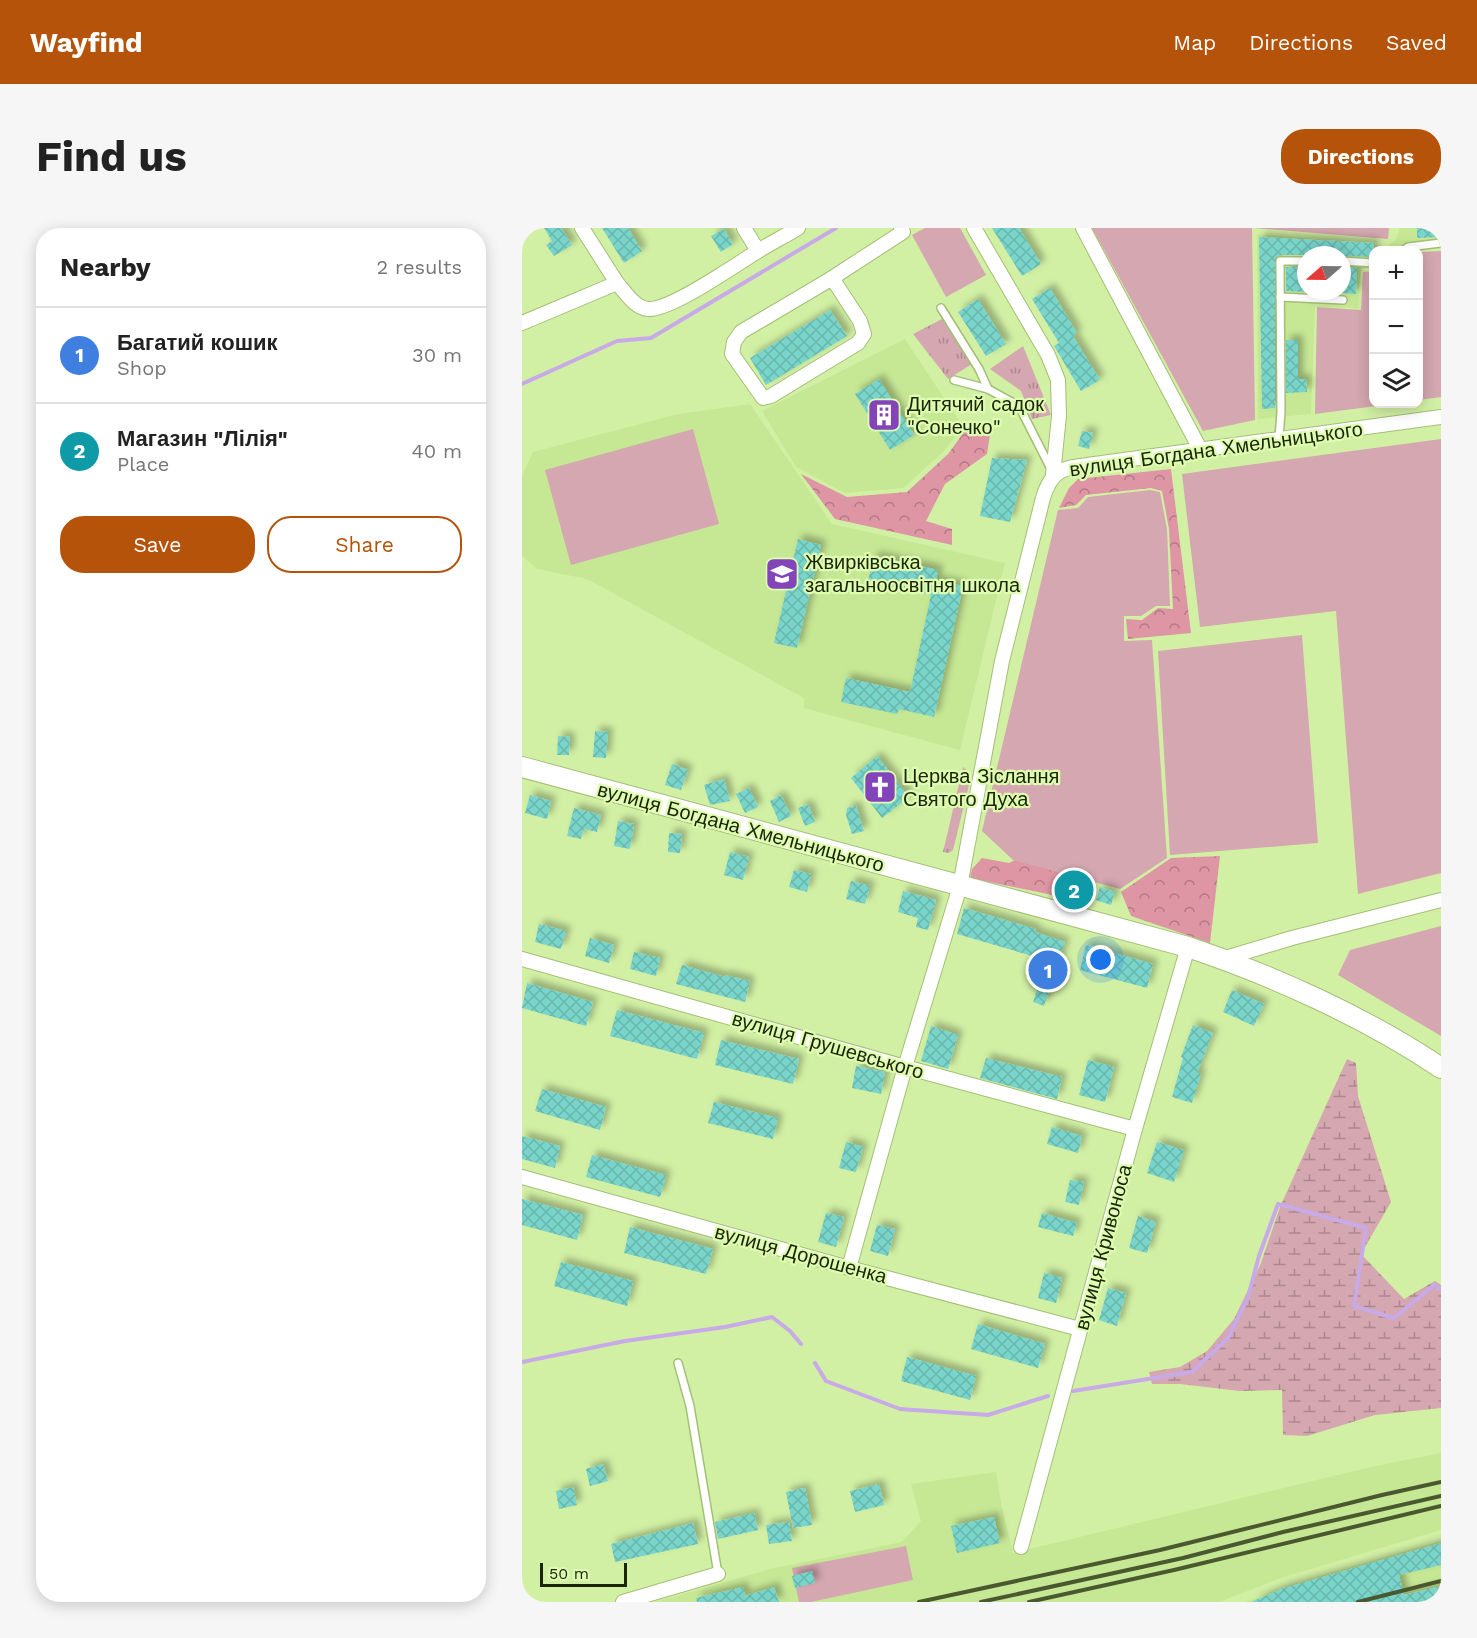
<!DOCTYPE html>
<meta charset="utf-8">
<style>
body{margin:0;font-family:"Work Sans",sans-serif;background:#f6f6f6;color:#222}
.controls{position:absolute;right:18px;top:18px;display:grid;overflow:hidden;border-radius:12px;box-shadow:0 3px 15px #0003}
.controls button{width:54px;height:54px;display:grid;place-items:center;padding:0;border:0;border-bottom:2px solid #e0e0e0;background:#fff;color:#222;font:30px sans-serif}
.compass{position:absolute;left:775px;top:18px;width:54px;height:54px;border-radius:50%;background:#fff;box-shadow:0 3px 15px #0003;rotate:250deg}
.scale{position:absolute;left:18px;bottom:15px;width:87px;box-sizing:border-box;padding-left:6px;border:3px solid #1b2507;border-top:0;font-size:16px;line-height:21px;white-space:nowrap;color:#1b2507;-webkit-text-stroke:4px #dffdb1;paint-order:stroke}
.you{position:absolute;left:579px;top:732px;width:21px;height:21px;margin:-15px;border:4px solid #fff;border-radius:50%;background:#1a73e8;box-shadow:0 0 0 9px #1a73e833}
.badge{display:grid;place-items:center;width:39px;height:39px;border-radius:50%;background:#b45309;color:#fff;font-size:20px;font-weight:700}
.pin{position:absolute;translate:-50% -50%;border:3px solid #fff;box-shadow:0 2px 6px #0006}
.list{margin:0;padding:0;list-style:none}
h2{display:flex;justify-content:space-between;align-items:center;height:78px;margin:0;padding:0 24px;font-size:26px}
h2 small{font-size:20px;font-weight:400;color:#767676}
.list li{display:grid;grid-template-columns:39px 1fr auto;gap:18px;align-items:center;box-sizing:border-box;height:96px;padding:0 24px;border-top:2px solid #e0e0e0}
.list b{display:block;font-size:22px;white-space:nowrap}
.list p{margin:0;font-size:20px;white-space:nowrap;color:#767676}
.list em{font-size:20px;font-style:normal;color:#767676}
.actions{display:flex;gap:12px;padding:18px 24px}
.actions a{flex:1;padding:14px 0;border:2px solid #b45309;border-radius:24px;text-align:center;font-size:21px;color:#b45309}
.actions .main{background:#b45309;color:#fff}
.icon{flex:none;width:33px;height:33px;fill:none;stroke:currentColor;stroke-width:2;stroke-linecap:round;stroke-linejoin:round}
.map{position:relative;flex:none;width:919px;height:1374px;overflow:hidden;border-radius:24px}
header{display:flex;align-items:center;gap:36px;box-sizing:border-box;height:84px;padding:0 30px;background:#b45309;color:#fff}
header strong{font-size:28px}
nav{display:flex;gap:33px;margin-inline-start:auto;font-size:21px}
.intro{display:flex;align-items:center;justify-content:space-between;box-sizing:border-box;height:144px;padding:0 36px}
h1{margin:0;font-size:42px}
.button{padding:15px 27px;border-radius:24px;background:#b45309;color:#fff;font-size:21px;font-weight:700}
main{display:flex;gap:36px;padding:0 36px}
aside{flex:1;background:#fff;border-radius:24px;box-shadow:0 3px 15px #0003}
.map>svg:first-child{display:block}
.built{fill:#c6e794;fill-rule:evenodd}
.grass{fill:url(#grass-tufts)}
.forest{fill:url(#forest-crowns)}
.wetland{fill:url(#wetland-marsh)}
.green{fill:#d5a7b0}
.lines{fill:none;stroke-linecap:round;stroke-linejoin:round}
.stream{stroke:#c7aae7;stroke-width:4}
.building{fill:url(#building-cross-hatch);filter:url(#shadow)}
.lane-casing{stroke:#a3bf76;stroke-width:10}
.street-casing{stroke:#a3bf76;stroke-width:16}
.secondary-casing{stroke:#a3bf76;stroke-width:22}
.lane{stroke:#fff;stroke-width:7}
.street{stroke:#fff;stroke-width:14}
.secondary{stroke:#fff;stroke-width:20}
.rail{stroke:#49582f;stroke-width:4}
.labels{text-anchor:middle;stroke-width:4.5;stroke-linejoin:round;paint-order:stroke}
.poi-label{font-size:20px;fill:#1b2507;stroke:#dffdb1;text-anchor:start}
.street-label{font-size:20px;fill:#1b2507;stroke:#dffdb1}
</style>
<header>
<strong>Wayfind</strong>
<nav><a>Map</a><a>Directions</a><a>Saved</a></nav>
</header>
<div class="intro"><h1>Find us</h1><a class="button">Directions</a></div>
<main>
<aside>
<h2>Nearby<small>2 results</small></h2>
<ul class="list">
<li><span class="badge" style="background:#3f7fe0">1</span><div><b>Багатий кошик</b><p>Shop</p></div><em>30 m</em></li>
<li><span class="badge" style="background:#0f9aa8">2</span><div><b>Магазин &quot;Лілія&quot;</b><p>Place</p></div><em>40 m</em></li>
</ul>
<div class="actions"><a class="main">Save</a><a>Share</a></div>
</aside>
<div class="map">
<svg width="919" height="1374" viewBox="0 0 919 1374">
<defs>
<pattern id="grass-tufts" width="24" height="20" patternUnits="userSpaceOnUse" patternTransform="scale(1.5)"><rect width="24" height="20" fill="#d5a7b0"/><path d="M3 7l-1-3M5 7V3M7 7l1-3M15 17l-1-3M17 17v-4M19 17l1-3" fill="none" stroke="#ac888d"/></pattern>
<pattern id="forest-crowns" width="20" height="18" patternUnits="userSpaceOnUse" patternTransform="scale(1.5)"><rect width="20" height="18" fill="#de95a4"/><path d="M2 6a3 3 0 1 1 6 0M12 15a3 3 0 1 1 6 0" fill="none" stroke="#b37984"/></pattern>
<pattern id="wetland-marsh" width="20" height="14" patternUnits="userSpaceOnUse" patternTransform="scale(1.5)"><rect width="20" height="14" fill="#d5a7b0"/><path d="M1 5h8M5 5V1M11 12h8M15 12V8" fill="none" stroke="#ac888d"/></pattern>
<pattern id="building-cross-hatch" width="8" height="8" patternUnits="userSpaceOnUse" patternTransform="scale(1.5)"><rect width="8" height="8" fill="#79d5cb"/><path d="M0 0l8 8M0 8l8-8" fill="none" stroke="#68b7ad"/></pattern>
<filter id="shadow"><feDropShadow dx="5" dy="-5" stdDeviation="3" flood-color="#0004"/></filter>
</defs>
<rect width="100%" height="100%" fill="#d2f0a4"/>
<g class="built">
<path d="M878,0H919V20L852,22L851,40L839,41L836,80L793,79L789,186L736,191L735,6L865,18L874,12ZM784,27H820V63H784Z"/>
<path d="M383,111L441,199L421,224L381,260L323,265L274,239L240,183Z"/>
<path d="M228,176L310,296L483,335L438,522L282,480V470L65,351L15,341L0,328V248L11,224L156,186Z"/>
<path d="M919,1225V1302L759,1350L697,1374H134L248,1341L380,1314L399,1293L389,1256L474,1244L479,1275L491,1325L853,1238Z"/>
<path d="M919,1313V1374H723L768,1357Z"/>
</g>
<g class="grass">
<path d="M422,90L450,136L426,151L391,106Z"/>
<path d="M501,118L529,187L510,191L499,163L468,141Z"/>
<path d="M441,539L447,544L448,553L431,622L427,625L421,624Z"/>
</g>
<g class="forest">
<path d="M445,200L468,206L465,226L423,256L404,293L430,301V317L313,291L279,246L325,269L385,264L426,226Z"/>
<path d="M649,241L669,405L606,411L604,391L620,392L636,380L651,381L647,301L640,263L629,260L564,267L554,277L537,280L547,260L556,251Z"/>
<path d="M698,628L688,715L609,688L599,664L649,630Z"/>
<path d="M460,630L487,635L497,630L547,644L540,669L448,650L450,641Z"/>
</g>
<path class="wetland" d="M825,831L834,835L836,868L869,974L839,1026L882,1071L913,1053L919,1057V1180L853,1187L785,1208L761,1207L760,1162L718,1163L658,1156H630L627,1144L658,1139L685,1123L712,1091L739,1035L758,979Z"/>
<g class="green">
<path d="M403,0H438L464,47L424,69L390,7Z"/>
<path d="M570,0H730L733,192L681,203Z"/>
<path d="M732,0H867L866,11Z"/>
<path d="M919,23V169L897,172V24Z"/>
<path d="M851,43L852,176H869L793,186L795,79L839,82L841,44Z"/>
<path d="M171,201L197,296L49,337L23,242Z"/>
<path d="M919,211V645L836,666L814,383L678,399L660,246Z"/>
<path d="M628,262L638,264L645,301L648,378H634L619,388H602V413L630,412L645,630L598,661L491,632L460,603L536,282L556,280L566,269Z"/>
<path d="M780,407L796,615L648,627L636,423Z"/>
<path d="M919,698V808L816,747L828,722Z"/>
<path d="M384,1318L391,1352L289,1374H277L270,1340Z"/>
</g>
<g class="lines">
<g class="stream">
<path d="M0,156L95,113L129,110L314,0"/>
<path d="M0,1134L103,1113L203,1099L250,1089L268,1103L279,1116"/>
<path d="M293,1135L304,1153L378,1181L466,1187L526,1168"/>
<path d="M551,1163L670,1144L706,1110L726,1069L737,1028L756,976L844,1000L832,1078L872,1090L912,1057L919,1062"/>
</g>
</g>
<g class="building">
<path d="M22,0H39L50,17L32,28L24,17L30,13Z"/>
<path d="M80,0H106L120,23L102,35Z"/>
<path d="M470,0H497L519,36L500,48Z"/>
<path d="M895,0H919V9L895,10Z"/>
<path d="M202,1L211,16L199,24L189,8Z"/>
<path d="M737,9L852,15V29L784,27H758L753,30V180L740,181Z"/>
<path d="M764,39H784V64L764,63Z"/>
<path d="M820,39L835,40L834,66L820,65Z"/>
<path d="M528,60L555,105L551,108L578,152L559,163L532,118L537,115L510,71Z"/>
<path d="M456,71L484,116L464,128L436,84Z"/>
<path d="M308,82L325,108L244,157L228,130Z"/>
<path d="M764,112H776V151H784L785,164L764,165Z"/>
<path d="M357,151L392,207L368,222L333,166Z"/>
<path d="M560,203L571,205L567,221L556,218Z"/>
<path d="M470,230L505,232L488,294L458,288Z"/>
<path d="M276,311L299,317L275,420L252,415Z"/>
<path d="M352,328L416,342L414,352L441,358L412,489L377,481L375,486L319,474L324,450L388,464L409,367L346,353Z"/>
<path d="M73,503L86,504L84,530L71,529Z"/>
<path d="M36,508L48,509L47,527H35Z"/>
<path d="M355,528L387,569L360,590L329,550Z"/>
<path d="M150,536L166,542L159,562L143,557Z"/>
<path d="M202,551L208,573L188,577L182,557Z"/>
<path d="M227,560L236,579L223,585L214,566Z"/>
<path d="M8,567L29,573L25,591L3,585Z"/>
<path d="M259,567L269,588L257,594L248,573Z"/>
<path d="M286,576L293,594L283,598L276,580Z"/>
<path d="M334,578L342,603L330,606L324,587L325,580Z"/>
<path d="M52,580L79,587L75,604L62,601L59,611L45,608Z"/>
<path d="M96,593L112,596L108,621L92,618Z"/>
<path d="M147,605L160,606L158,625L146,624Z"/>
<path d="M208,624L227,629L221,652L202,647Z"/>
<path d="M272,642L289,646L285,664L267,659Z"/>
<path d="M329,653L348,658L343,676L324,671Z"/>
<path d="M578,659L593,664L589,677L574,672Z"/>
<path d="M381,663L414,672L406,702L394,699L396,690L376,684Z"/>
<path d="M442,680L514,701L513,704L543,714L522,778L511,774L521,743L513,741L517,730L435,706Z"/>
<path d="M17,696L44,703L39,721L13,714Z"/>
<path d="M68,710L92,717L87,735L63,728Z"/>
<path d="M564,717L631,736L625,760L558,742Z"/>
<path d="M112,724L138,730L134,748L108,741Z"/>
<path d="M160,737L203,749V747L228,753L223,774L154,756Z"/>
<path d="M5,755L71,774L64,798L0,780Z"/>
<path d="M710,762L742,776L732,798L701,784Z"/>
<path d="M95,782L182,805L175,831L88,808Z"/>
<path d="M671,797L691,805L675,845L679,846L670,875L650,869L661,830L659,829Z"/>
<path d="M409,798L436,807L426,841L399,833Z"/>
<path d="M199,812L277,831L271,856L193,837Z"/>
<path d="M464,830L540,849L535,871L458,850Z"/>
<path d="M566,832L592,839L583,874L557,867Z"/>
<path d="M334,838L363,844L359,866L330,860Z"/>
<path d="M20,861L84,879L78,902L13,883Z"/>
<path d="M192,874L256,890L251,911L186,895Z"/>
<path d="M530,899L560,908L556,925L525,916Z"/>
<path d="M0,908L38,918L33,940L0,931Z"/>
<path d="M324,914L341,919L334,944L317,940Z"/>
<path d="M635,914L662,922L652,954L625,945Z"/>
<path d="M70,927L144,947L138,969L64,949Z"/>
<path d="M548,952L562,954L557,977L543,974Z"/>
<path d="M0,971L61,987L55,1012L0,997Z"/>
<path d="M304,985L322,989L314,1019L296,1014Z"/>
<path d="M520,985L555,995L551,1008L516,999Z"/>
<path d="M616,988L634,994L625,1025L607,1020Z"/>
<path d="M355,997L373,1001L366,1028L348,1023Z"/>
<path d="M108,999L191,1021L184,1046L102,1025Z"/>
<path d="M39,1034L111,1053L105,1078L32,1058Z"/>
<path d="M522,1045L540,1050L534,1075L516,1070Z"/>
<path d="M586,1060L604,1065L595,1098L577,1092Z"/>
<path d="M456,1096L523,1116L516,1140L449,1121Z"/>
<path d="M385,1129L454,1148L448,1172L379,1153Z"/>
<path d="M81,1236L86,1253L68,1258L64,1241Z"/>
<path d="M357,1256L362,1277L333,1284L328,1263Z"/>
<path d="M51,1259L55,1277L37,1281L34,1263Z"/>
<path d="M283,1260L290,1297L271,1300L264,1264Z"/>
<path d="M232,1285L236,1302L196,1311L193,1294Z"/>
<path d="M472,1289L478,1315L435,1325L429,1298Z"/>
<path d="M267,1294L270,1313L247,1316L244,1297Z"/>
<path d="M171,1295L176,1316L93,1334L89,1316Z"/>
<path d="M919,1315V1337L877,1347L882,1367L919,1358V1374H729L762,1360Z"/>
<path d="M290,1343L293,1355L273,1360L270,1348Z"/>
<path d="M221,1359L223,1368L252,1359L257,1374H175L174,1370Z"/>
</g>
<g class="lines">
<defs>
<g id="lane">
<path d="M882,22L886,19L919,15"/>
<path d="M820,33L852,35"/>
<path d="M758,69L821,72"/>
<path d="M419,80L457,141L466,161"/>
<path d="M432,152L466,161L497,178L529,241"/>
<path d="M757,210L759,184L758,33H784"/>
<path d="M156,1135L168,1178L196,1346"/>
</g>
<g id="street">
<path d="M60,0L95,55"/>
<path d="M222,0L236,23"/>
<path d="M452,0L526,127L536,152L537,188L531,246"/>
<path d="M561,0L678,221"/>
<path d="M310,50L338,93L342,106L336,115L249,168L241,170L210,126L212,114L219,104L307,52L310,50L381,4L379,0"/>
<path d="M0,95L95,55C103,64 113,80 126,81C148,83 215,36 236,23C249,15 263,8 276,0"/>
<path d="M0,731L383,839L613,901"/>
<path d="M700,731L770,710L919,672"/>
<path d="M0,949L327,1040L558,1101"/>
<path d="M327,1040L383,839L438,658L480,433L521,270C531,236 547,240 580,235L919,189"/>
<path d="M499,1319L613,901L666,719"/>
<path d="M101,1374L196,1346"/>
</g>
<path id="secondary" d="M0,539L666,719C750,747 845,790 919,840"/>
</defs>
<use href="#lane" class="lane-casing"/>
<use href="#street" class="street-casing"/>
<use href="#secondary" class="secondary-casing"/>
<use href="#lane" class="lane"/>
<use href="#street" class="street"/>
<use href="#secondary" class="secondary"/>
<g class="rail">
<path d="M397,1374L638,1322L860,1267L919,1254"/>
<path d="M459,1374L661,1330L761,1304L919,1268"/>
<path d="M507,1374L652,1342L919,1278"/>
<path d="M836,1374L919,1353"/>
</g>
</g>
<defs>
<symbol id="building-square" viewBox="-11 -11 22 22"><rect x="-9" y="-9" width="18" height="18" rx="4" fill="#8344b9" stroke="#dffdb1"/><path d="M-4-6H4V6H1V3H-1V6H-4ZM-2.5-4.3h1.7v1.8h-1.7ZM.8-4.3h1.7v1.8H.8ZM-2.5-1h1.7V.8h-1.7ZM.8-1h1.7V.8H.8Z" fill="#fff"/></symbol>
<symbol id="school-square" viewBox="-11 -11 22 22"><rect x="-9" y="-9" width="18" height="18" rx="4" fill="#8344b9" stroke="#dffdb1"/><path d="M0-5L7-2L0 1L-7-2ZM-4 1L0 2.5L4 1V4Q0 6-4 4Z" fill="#fff"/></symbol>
<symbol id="church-square" viewBox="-11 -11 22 22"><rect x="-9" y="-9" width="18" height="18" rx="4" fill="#8344b9" stroke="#dffdb1"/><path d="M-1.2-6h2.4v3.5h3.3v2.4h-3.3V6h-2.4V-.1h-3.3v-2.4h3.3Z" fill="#fff"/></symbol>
</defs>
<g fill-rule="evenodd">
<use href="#building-square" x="343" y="168" width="38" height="38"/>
<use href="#school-square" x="241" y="327" width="38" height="38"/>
<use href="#church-square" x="339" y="540" width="38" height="38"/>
</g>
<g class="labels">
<g class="poi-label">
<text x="385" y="183">Дитячий садок<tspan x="385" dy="23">"Сонечко"</tspan></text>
<text x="283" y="341">Жвирківська<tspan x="283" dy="23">загальноосвітня школа</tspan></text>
<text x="381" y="555">Церква Зіслання<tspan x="381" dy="23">Святого Духа</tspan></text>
</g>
<g class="street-label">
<text transform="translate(694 221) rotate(-8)" y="7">вулиця Богдана Хмельницького</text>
<text transform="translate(219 599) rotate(15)" y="7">вулиця Богдана Хмельницького</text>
<text transform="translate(306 817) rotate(16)" y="7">вулиця Грушевського</text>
<text transform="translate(581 1019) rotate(-75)" y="7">вулиця Кривоноса</text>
<text transform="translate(279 1026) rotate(15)" y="7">вулиця Дорошенка</text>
</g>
</g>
</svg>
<div class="controls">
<button>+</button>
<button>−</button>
<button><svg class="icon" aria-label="layers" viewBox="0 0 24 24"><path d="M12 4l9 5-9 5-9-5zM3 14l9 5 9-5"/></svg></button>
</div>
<svg class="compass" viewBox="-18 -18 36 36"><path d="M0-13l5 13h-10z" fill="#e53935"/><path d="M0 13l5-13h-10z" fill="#767676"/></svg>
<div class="scale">50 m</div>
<div class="you"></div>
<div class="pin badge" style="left:526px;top:742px;background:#3f7fe0">1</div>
<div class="pin badge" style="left:552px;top:662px;background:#0f9aa8">2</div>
</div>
</main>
